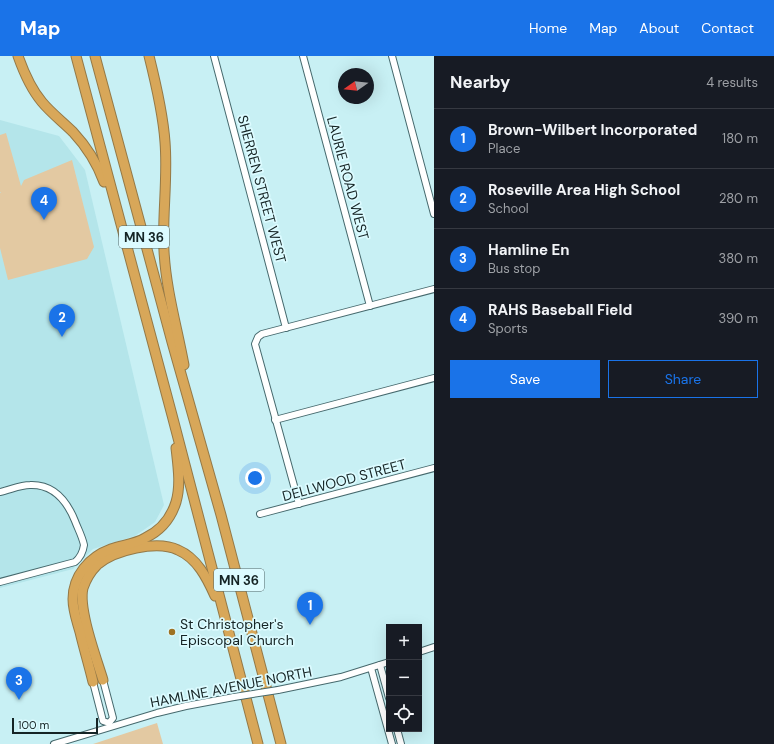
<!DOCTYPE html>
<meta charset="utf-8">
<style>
body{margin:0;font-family:"DM Sans",sans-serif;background:#242831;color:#f1f3f6}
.controls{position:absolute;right:12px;bottom:12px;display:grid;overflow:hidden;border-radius:0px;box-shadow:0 4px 16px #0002}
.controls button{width:36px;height:36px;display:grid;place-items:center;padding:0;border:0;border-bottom:1px solid #363941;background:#171b24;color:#f1f3f6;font:20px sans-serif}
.compass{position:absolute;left:338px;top:12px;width:36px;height:36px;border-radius:50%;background:#171b24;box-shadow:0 4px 16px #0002;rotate:256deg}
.scale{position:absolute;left:12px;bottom:10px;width:86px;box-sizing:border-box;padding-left:4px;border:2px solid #152425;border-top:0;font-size:11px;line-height:14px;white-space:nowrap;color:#152425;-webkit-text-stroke:3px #dcfbff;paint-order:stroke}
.you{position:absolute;left:255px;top:422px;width:14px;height:14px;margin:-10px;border:3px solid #fff;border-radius:50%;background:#1a73e8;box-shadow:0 0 0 6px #1a73e833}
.badge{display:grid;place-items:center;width:26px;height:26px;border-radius:50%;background:#1a73e8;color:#fff;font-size:13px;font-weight:700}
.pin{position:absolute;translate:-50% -33px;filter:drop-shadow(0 1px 2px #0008)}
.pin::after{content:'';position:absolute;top:21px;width:14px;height:12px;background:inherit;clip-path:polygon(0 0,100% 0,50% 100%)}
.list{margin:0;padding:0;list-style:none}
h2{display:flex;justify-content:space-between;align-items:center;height:52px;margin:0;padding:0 16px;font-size:17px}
h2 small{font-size:13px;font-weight:400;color:#9ea1a6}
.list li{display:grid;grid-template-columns:26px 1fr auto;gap:12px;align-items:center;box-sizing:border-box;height:60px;padding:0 16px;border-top:1px solid #363941}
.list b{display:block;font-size:15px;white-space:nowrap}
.list p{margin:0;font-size:13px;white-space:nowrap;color:#9ea1a6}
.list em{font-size:13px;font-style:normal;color:#9ea1a6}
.actions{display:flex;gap:8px;padding:12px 16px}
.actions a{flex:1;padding:9px 0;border:1px solid #1a73e8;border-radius:0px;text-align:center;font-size:14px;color:#1a73e8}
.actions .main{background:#1a73e8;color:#fff}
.icon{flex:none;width:22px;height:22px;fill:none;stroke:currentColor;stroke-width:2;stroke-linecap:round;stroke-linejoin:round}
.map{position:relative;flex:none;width:434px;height:688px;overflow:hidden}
header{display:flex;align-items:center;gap:24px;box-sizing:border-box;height:56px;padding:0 20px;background:#1a73e8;color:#fff}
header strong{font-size:19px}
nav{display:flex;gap:22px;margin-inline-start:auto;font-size:14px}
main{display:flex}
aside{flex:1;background:#171b24}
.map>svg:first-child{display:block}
.built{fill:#b4e5ea}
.green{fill:#e3c9a2}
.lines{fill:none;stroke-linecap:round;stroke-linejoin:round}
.minor-casing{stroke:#46696d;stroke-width:8}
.highway-casing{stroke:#947947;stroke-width:11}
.minor{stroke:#fff;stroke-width:6}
.highway{stroke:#d8a759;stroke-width:9}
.minor-bridge-casing{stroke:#46696d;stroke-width:8;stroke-linecap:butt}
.minor-bridge{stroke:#fff;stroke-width:6}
.poi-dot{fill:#9e7223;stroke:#dcfbff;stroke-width:1.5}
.labels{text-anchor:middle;stroke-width:3.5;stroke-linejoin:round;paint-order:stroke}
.shield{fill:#dcfbff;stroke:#516466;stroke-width:1}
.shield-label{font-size:13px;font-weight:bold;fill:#152425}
.street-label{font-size:14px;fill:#152425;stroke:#dcfbff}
.poi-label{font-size:14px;fill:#152425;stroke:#dcfbff;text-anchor:start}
</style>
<header>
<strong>Map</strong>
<nav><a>Home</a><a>Map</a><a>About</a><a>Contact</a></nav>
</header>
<main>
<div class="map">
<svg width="434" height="688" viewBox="0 0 434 688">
<rect width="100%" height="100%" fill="#c8f0f4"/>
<path class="built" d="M0,64L59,80L85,114L164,449L155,466L135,480L93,493L73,513L0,532Z"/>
<g class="green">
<path d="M6,77L21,130L24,124L72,104L94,191L87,203L8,224L0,192V137L1,136H0V79Z"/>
<path d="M157,667L163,688H93Z"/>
</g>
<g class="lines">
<defs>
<g id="minor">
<path d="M214,0L286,272"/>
<path d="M303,0L370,250"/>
<path d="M392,0L434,158"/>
<path d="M275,364L434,322"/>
<path d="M0,436C10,434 20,429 30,429C54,428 67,445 75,465C78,473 82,480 84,489C83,496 81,501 75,506L0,526"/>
<path d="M299,448L255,288L258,281L262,278L434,233"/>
<path d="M260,458L434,412"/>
<path d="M419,596L434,591"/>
<path d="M380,609L389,642"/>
<path d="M371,612L392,688"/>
<path d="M103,624L113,662L109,667"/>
<path d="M93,626L103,665L109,667"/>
<path d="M278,634L341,621L389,606"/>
<path d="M397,673L401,688"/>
<path d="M54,688L157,657L186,650L234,641"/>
</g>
<g id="highway">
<path d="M18,0C24,17 31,33 42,46C51,57 63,66 73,76C87,91 97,107 104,126"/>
<path d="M76,0L172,359L258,688"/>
<path d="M95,0L172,286L221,459L281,688"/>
<path d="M149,0C156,28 163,57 165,86C168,123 162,159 164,195C166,234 177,271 184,309"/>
<path d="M103,624C96,601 78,553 83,532C86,523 91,515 97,509C114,494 157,484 178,494C197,502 207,522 215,540"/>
<path d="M93,626C89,609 84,593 80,576C77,565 73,555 73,543C73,520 89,501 111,493C122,489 135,488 145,482C160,475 171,462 176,446C181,429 178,410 176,392"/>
</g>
</defs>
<use href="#minor" class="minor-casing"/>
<use href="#highway" class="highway-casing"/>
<use href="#minor" class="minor"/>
<use href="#highway" class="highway"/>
<defs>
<path id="minor-bridge" d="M234,641L278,634"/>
</defs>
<use href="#minor-bridge" class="minor-bridge-casing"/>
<use href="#minor-bridge" class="minor-bridge"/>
</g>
<circle class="poi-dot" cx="172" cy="576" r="4"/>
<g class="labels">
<g class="shield">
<rect x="119" y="170" width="50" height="22" rx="3"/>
<rect x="214" y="513" width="50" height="22" rx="3"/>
</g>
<g class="shield-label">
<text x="144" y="186">MN 36</text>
<text x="239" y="529">MN 36</text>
</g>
<g class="street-label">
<text transform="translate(348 122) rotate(75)" y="5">LAURIE ROAD WEST</text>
<text transform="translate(262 133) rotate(75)" y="5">SHERREN STREET WEST</text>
<text transform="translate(344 424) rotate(-15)" y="5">DELLWOOD STREET</text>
<text transform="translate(231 631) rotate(-11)" y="5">HAMLINE AVENUE NORTH</text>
</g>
<g class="poi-label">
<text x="180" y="573">St Christopher's<tspan x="180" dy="16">Episcopal Church</tspan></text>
</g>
</g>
</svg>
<div class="controls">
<button>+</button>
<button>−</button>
<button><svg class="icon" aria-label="locate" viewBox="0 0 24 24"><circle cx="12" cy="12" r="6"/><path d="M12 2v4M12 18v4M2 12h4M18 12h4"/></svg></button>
</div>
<svg class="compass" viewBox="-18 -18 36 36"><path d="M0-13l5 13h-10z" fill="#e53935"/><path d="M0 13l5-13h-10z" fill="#9ea1a6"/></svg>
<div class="scale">100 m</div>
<div class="you"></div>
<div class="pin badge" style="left:310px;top:569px">1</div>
<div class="pin badge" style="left:62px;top:281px">2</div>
<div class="pin badge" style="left:19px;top:644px">3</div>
<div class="pin badge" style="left:44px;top:164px">4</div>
</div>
<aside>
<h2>Nearby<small>4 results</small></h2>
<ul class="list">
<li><span class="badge">1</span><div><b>Brown-Wilbert Incorporated</b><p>Place</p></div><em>180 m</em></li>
<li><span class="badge">2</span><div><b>Roseville Area High School</b><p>School</p></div><em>280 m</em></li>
<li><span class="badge">3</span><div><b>Hamline En</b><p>Bus stop</p></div><em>380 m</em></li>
<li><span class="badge">4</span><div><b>RAHS Baseball Field</b><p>Sports</p></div><em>390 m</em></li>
</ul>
<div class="actions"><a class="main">Save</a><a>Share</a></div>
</aside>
</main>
